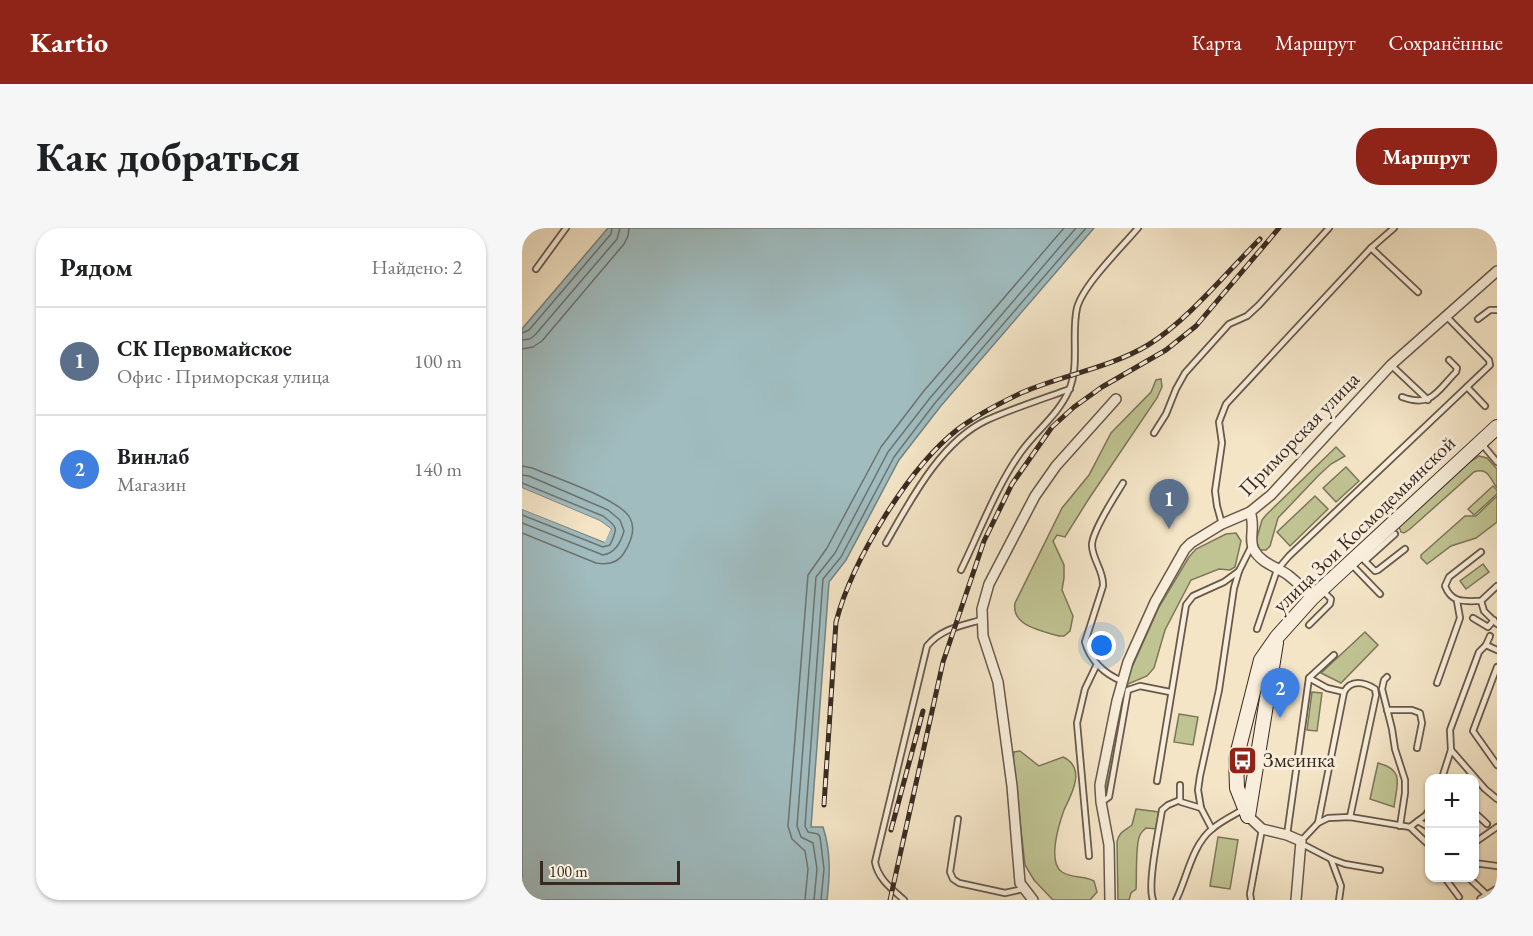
<!DOCTYPE html>
<html lang="ru">
<meta charset="utf-8">
<style>
body{margin:0;font-family:"EB Garamond",serif;background:#f6f6f6;color:#202124}
.controls{position:absolute;right:18px;bottom:18px;display:grid;overflow:hidden;border-radius:12px;box-shadow:0 2px 4px #0004}
.controls button{width:54px;height:54px;display:grid;place-items:center;padding:0;border:0;border-bottom:2px solid #e0e0e0;background:#fff;color:#202124;font:30px sans-serif}
.scale{position:absolute;left:18px;bottom:15px;width:140px;box-sizing:border-box;padding-left:6px;border:3px solid #382a21;border-top:0;font-size:16px;line-height:21px;white-space:nowrap;color:#382a21;-webkit-text-stroke:4px #f8eedb;paint-order:stroke}
.you{position:absolute;left:580px;top:418px;width:21px;height:21px;margin:-15px;border:4px solid #fff;border-radius:50%;background:#1a73e8;box-shadow:0 0 0 9px #1a73e833}
.badge{display:grid;place-items:center;width:39px;height:39px;border-radius:50%;background:#8f2418;color:#fff;font-size:20px;font-weight:700}
.pin{position:absolute;translate:-50% -50px;filter:drop-shadow(0 2px 3px #0008)}
.pin::after{content:'';position:absolute;top:32px;width:21px;height:18px;background:inherit;clip-path:polygon(0 0,100% 0,50% 100%)}
.list{margin:0;padding:0;list-style:none}
h2{display:flex;justify-content:space-between;align-items:center;height:78px;margin:0;padding:0 24px;font-size:26px}
h2 small{font-size:20px;font-weight:400;color:#757577}
.list li{display:grid;grid-template-columns:39px 1fr auto;gap:18px;align-items:center;box-sizing:border-box;height:108px;padding:0 24px;border-top:2px solid #e0e0e0}
.list b{display:block;font-size:22px;white-space:nowrap}
.list p{margin:0;font-size:20px;white-space:nowrap;color:#757577}
.list em{font-size:20px;font-style:normal;color:#757577}
.map{position:relative;flex:none;width:975px;height:672px;overflow:hidden;border-radius:24px}
header{display:flex;align-items:center;gap:36px;box-sizing:border-box;height:84px;padding:0 30px;background:#8f2418;color:#fff}
header strong{font-size:28px}
nav{display:flex;gap:33px;margin-inline-start:auto;font-size:21px}
.intro{display:flex;align-items:center;justify-content:space-between;box-sizing:border-box;height:144px;padding:0 36px}
h1{margin:0;font-size:42px}
.button{padding:15px 27px;border-radius:24px;background:#8f2418;color:#fff;font-size:21px;font-weight:700}
main{display:flex;gap:36px;padding:0 36px}
aside{flex:1;background:#fff;border-radius:24px;box-shadow:0 2px 4px #0004}
.map>svg:first-child{display:block}
.green{fill:#c0c392;stroke:#7c765a;stroke-width:1.5}
.water{fill:#a0bcbf;stroke:#768280;stroke-width:1.5}
.pier{fill:#f4e5c7}
.lines{fill:none;stroke-linecap:round;stroke-linejoin:round}
.shore{stroke:#6c7370;stroke-width:1.5}
.lane-casing{stroke:#67594a;stroke-width:8}
.street-casing{stroke:#67594a;stroke-width:12}
.secondary-casing{stroke:#382a21;stroke-width:16}
.lane{stroke:#f8eedb;stroke-width:4.5}
.street{stroke:#f8eedb;stroke-width:9}
.secondary{stroke:#f8eedb;stroke-width:14}
.rail-casing{stroke:#382a21;stroke-width:5}
.rail{stroke:#f8eedb;stroke-width:3;stroke-dasharray:9;stroke-linecap:butt}
.labels{text-anchor:middle;stroke-width:6;stroke-linejoin:round;paint-order:stroke}
.street-label{font-size:21px;fill:#382a21;stroke:#f8eedb}
.poi-label{font-size:21px;fill:#382a21;stroke:#f8eedb;text-anchor:start}
</style>
<header>
<strong>Kartio</strong>
<nav><a>Карта</a><a>Маршрут</a><a>Сохранённые</a></nav>
</header>
<div class="intro"><h1>Как добраться</h1><a class="button">Маршрут</a></div>
<main>
<aside>
<h2>Рядом<small>Найдено: 2</small></h2>
<ul class="list">
<li><span class="badge" style="background:#5c6f8a">1</span><div><b>СК Первомайское</b><p>Офис · Приморская улица</p></div><em>100 m</em></li>
<li><span class="badge" style="background:#3f7fe0">2</span><div><b>Винлаб</b><p>Магазин</p></div><em>140 m</em></li>
</ul>
</aside>
<div class="map">
<svg width="975" height="672" viewBox="0 0 975 672">
<rect width="100%" height="100%" fill="#f4e5c7"/>
<filter id="stains"><feTurbulence type="fractalNoise" baseFrequency=".00333" numOctaves="4"/><feColorMatrix values="0 0 0 0 .2 0 0 0 0 .09 0 0 0 0 .02 0 0 0 .5 -.17"/></filter>
<radialGradient id="worn" r=".72"><stop offset=".6" stop-color="#630" stop-opacity="0"/><stop offset="1" stop-color="#630" stop-opacity=".3"/></radialGradient>
<g class="green">
<path d="M639,151L640,159L635,170L566,272L543,309L535,307L531,313L542,337V350L540,362L551,388L548,403L542,408H537C520,403 489,398 493,375L540,280L567,247L589,205L629,164L634,152Z"/>
<path d="M814,219L823,228L809,236L797,247L756,290L748,318L744,322H738L734,313L740,292L744,287Z"/>
<path d="M957,228L965,230L975,241V260C968,251 967,239 952,244L888,301L882,305L879,304L877,299L878,296L939,240Z"/>
<path d="M824,239L837,253L814,274L801,260Z"/>
<path d="M971,258L975,262V266L952,287L946,281Z"/>
<path d="M793,268L806,281L768,318L755,304Z"/>
<path d="M975,268V294L954,310L929,318L905,336L899,330V327L943,288H954Z"/>
<path d="M714,305L719,313L713,339L708,342L697,341L669,352L643,402L632,440L625,448L606,456L583,568V553L603,455L637,379L667,329L674,321L704,306Z"/>
<path d="M961,336L967,344L944,361L938,353Z"/>
<path d="M843,404L856,417L819,455L799,445Z"/>
<path d="M790,464L800,465L795,503L785,502Z"/>
<path d="M657,486L676,489L671,517L652,514Z"/>
<path d="M498,523L517,538L541,529C565,540 549,567 542,582C537,596 525,634 540,644C549,650 563,648 572,653L575,664L568,672H531L512,652L503,637L491,533L492,524Z"/>
<path d="M856,535C883,542 875,556 872,579L848,571Z"/>
<path d="M614,581L637,584L635,601L624,600C622,602 619,604 618,607C613,616 615,649 614,661L609,665L607,672H596L595,614C597,604 602,603 610,597Z"/>
<path d="M696,609L716,612L708,661L688,658Z"/>
</g>
<path class="water" d="M86,0H572L418,179L377,232L324,332L307,354L289,599H301C309,624 308,647 305,672H0V281L82,314L89,301L78,293L0,260V101Z"/>
<path class="pier" d="M0,260L78,293L89,301L83,314L0,281V278L81,310L85,302L77,296L0,263Z"/>
<g class="lines">
<g class="shore">
<path d="M0,105L7,102L89,6L90,0"/>
<path d="M0,112L8,111L13,107L95,11L98,0"/>
<path d="M0,121L11,119L20,113L102,16L106,8L107,0"/>
<path d="M0,238L10,240C31,249 98,271 108,290C114,301 109,314 102,325C96,335 85,337 74,335L0,305"/>
<path d="M0,247L7,248L86,282L98,292L102,303C99,314 94,325 81,327L0,295"/>
<path d="M0,255L81,288C96,299 96,300 88,317L81,319L0,287"/>
<path d="M283,672L286,641L283,623L270,611L266,598L286,347L305,320L359,219L401,164L542,0"/>
<path d="M292,672L295,641L291,615L279,609L275,598L294,349L313,325L366,224L408,170L554,0"/>
<path d="M299,672L302,641L298,609L296,606L286,604L283,598L301,351L319,329L372,229L413,175L564,0"/>
</g>
<defs>
<g id="lane">
<path d="M872,0L849,20L896,64"/>
<path d="M14,41L44,0"/>
<path d="M956,91L968,82H975"/>
<path d="M869,137L906,172"/>
<path d="M945,159L963,178"/>
<path d="M880,169C910,180 915,163 934,144L935,140L927,132"/>
<path d="M632,205L644,186L654,161L663,145L707,96L725,88L737,77L807,0"/>
<path d="M960,216L975,234"/>
<path d="M700,296L695,278L693,263L700,215L697,194L704,176L849,20"/>
<path d="M364,315C388,273 419,213 465,192C492,180 520,171 548,161"/>
<path d="M959,324L927,349L923,358C930,376 943,373 959,373"/>
<path d="M839,329L853,343L856,342L883,321"/>
<path d="M843,333L873,306"/>
<path d="M830,337L858,366"/>
<path d="M439,342C458,303 474,259 499,224C514,203 537,186 547,162C558,137 549,106 555,80C561,57 599,20 616,0"/>
<path d="M975,358L959,373L962,383L975,396"/>
<path d="M951,390L966,399L972,392"/>
<path d="M787,397L808,376L809,371L800,362"/>
<path d="M735,401L755,342L767,328L968,137L967,132L925,89"/>
<path d="M964,417L975,422"/>
<path d="M975,439L951,503L975,537"/>
<path d="M865,449L862,452L860,461L870,501L873,521L883,552V565L878,598"/>
<path d="M787,450L805,460L822,464"/>
<path d="M600,453C582,446 568,432 563,414L581,358C582,343 571,333 570,318C569,305 593,268 601,255"/>
<path d="M915,455L938,390L935,373"/>
<path d="M865,482H890L898,485L900,495L895,520"/>
<path d="M929,522L928,502L957,424L964,417L968,408"/>
<path d="M920,550L929,522L963,561L975,571"/>
<path d="M635,553L664,377L671,368L702,354L717,343"/>
<path d="M658,557V572L659,574L679,580"/>
<path d="M580,574L587,569L606,462L618,458L648,464"/>
<path d="M952,584L965,596"/>
<path d="M436,591L428,644L431,651L437,655L483,665L501,661"/>
<path d="M896,593L908,600"/>
<path d="M796,595L806,590L828,589L888,599L908,618"/>
<path d="M888,599L904,587L908,580"/>
<path d="M690,601L679,580L676,562L678,548L697,462L712,360L717,343L729,319"/>
<path d="M765,607L787,450L812,427"/>
<path d="M779,613L796,595L822,464C829,451 842,454 853,461L854,467L828,589"/>
<path d="M952,615L975,599"/>
<path d="M780,616L809,631L819,658L817,672"/>
<path d="M567,628L555,495L563,461L575,436"/>
<path d="M809,631L823,636L858,642"/>
<path d="M952,635L975,638"/>
<path d="M923,650L937,669"/>
<path d="M947,650L966,668"/>
<path d="M382,672C370,661 356,651 353,634L405,418C419,401 438,398 459,392"/>
<path d="M631,672C625,656 637,602 640,582L646,577L658,572"/>
<path d="M654,672C665,650 670,617 690,601C699,593 712,587 722,581"/>
<path d="M729,672L728,666L740,601"/>
</g>
<g id="street">
<path d="M728,284C734,299 726,311 732,322C739,335 755,339 766,347C775,354 783,362 790,370"/>
<path d="M726,588L740,601L765,607L779,613L774,672"/>
<path d="M511,672L498,655L490,558L476,454L461,408L460,381L467,356L513,268L534,238L594,171"/>
<path d="M588,672L587,617L579,574L578,557L595,473L606,434L633,374L663,321L669,315L700,296L728,284L749,267L869,137L975,43"/>
<path d="M960,672L975,663"/>
</g>
<g id="secondary">
<path d="M726,588L715,560L714,531L739,432L755,409L790,370L975,199"/>
<path d="M726,588L754,415"/>
</g>
</defs>
<use href="#lane" class="lane-casing"/>
<use href="#street" class="street-casing"/>
<use href="#secondary" class="secondary-casing"/>
<use href="#lane" class="lane"/>
<use href="#street" class="street"/>
<use href="#secondary" class="secondary"/>
<defs>
<g id="rail">
<path d="M302,577L314,394C330,333 386,240 436,201C455,187 478,175 499,165C540,147 588,140 626,117C665,93 705,44 738,11"/>
<path d="M369,602L401,483"/>
<path d="M368,672L421,434L462,313L490,256L530,199L552,179L580,159L644,122L674,98L757,0"/>
</g>
</defs>
<use href="#rail" class="rail-casing"/>
<use href="#rail" class="rail"/>
</g>
<defs>
<symbol id="bus-square" viewBox="-11 -11 22 22"><rect x="-9" y="-9" width="18" height="18" rx="4" fill="#8f2418" stroke="#f8eedb"/><path d="M-5-6H5V4H4V6H2V4H-2V6H-4V4H-5ZM-3.5-4V0h7V-4ZM-3.5 1.2v1.5H-2V1.2ZM2 1.2v1.5H3.5V1.2Z" fill="#fff"/></symbol>
</defs>
<g fill-rule="evenodd">
<use href="#bus-square" x="704" y="516" width="33" height="33"/>
</g>
<g class="labels">
<g class="street-label">
<text transform="translate(777 206) rotate(-46)" y="7">Приморская улица</text>
<text transform="translate(842 296) rotate(-44)" y="7">улица Зои Космодемьянской</text>
</g>
<g class="poi-label">
<text x="741" y="539">Змеинка</text>
</g>
</g>
<rect width="100%" height="100%" filter="url(#stains)"/>
<rect width="100%" height="100%" fill="url(#worn)"/>
</svg>
<div class="controls">
<button>+</button>
<button>−</button>
</div>
<div class="scale">100 m</div>
<div class="you"></div>
<div class="pin badge" style="left:647px;top:301px;background:#5c6f8a">1</div>
<div class="pin badge" style="left:758px;top:490px;background:#3f7fe0">2</div>
</div>
</main>
